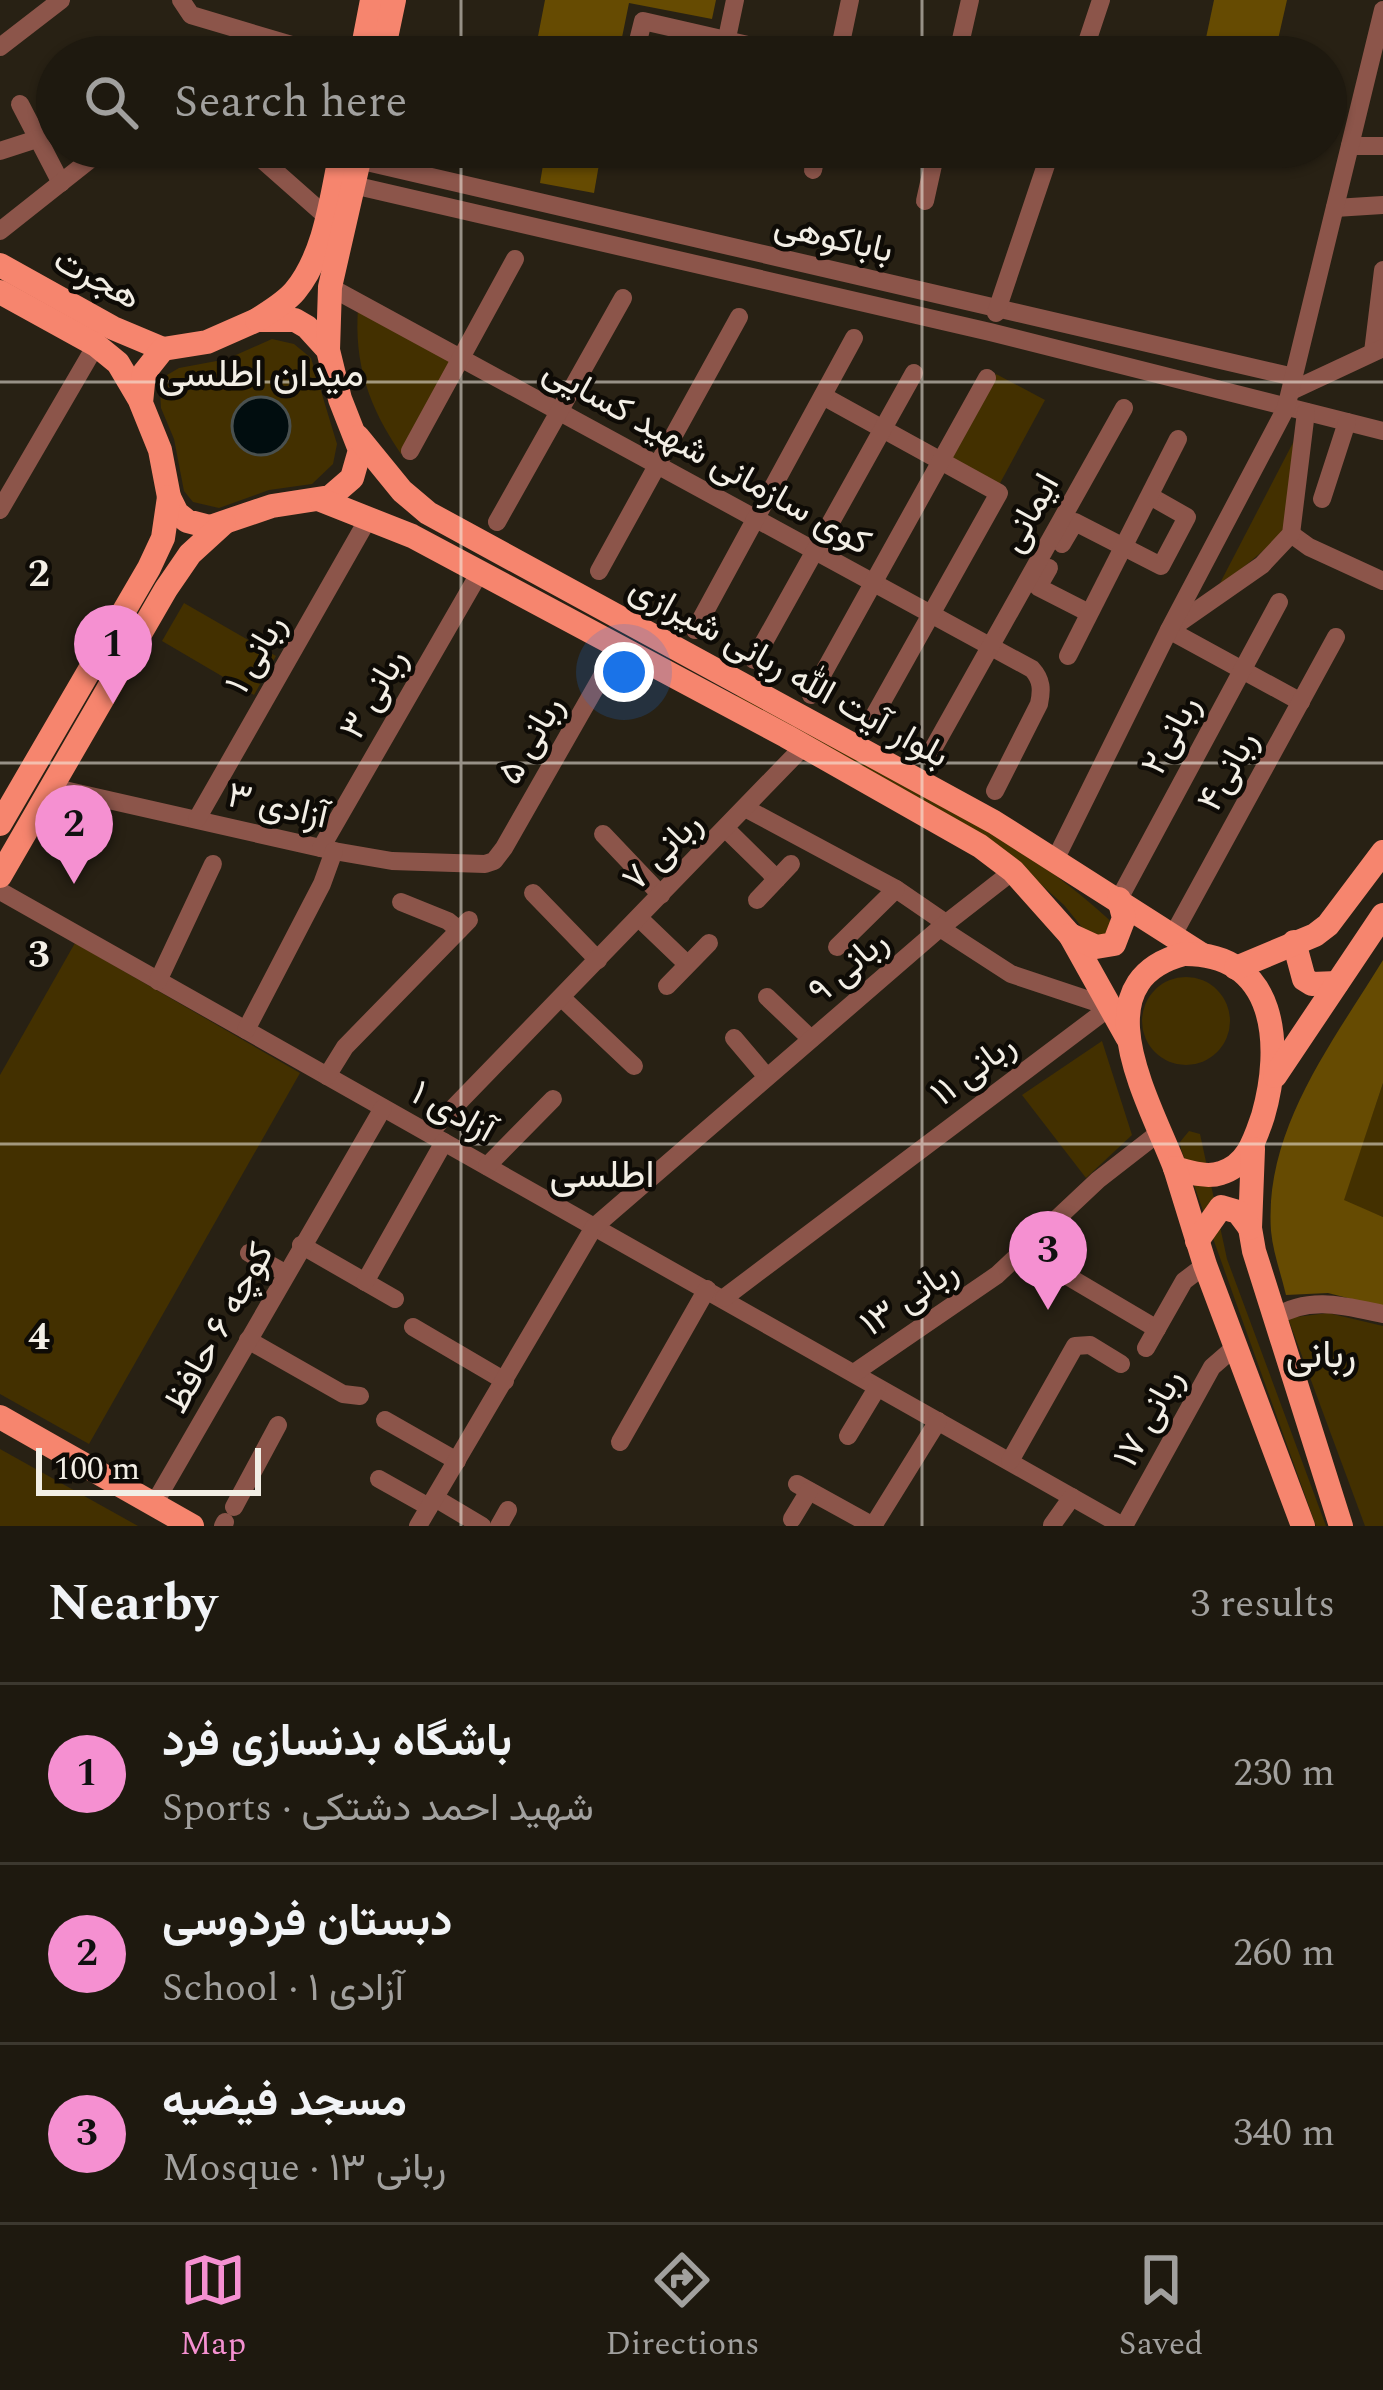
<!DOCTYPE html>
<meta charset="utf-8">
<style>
body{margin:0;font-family:Spectral,Vazirmatn,serif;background:#2b261d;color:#f1f3f6}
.scale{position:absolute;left:36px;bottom:30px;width:225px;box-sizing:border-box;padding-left:12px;border:6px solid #f2eee5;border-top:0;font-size:33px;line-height:42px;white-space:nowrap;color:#f2eee5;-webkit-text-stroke:9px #0e0b06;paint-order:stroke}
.you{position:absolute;left:624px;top:672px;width:42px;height:42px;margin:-30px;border:9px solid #fff;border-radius:50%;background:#1a73e8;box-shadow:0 0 0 18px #1a73e833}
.badge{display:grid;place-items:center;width:78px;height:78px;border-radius:50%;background:#f590d1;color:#111;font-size:39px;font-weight:700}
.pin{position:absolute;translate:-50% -99px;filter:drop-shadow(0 3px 6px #0008)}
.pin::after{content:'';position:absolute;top:63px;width:42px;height:36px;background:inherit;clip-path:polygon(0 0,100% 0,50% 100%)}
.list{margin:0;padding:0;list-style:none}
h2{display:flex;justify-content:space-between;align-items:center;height:156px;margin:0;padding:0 48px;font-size:51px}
h2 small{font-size:39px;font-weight:400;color:#a1a09e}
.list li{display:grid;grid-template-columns:78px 1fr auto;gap:36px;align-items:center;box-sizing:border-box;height:180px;padding:0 48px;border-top:3px solid #3c382f}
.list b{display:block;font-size:45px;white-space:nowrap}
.list p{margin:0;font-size:39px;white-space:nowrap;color:#a1a09e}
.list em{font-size:39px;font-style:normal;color:#a1a09e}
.icon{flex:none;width:66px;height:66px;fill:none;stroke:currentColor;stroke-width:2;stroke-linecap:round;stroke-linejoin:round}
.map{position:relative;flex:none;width:1383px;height:1526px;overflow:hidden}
.search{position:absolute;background:#1e190f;box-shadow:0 3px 9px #0004;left:36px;right:36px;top:36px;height:132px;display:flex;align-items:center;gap:30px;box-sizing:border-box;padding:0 42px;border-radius:66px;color:#a1a09e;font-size:45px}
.sheet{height:696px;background:#1e190f}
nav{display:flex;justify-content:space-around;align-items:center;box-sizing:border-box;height:168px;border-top:3px solid #3c382f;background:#1e190f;font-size:33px;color:#a1a09e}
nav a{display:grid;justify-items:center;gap:6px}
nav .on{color:#f590d1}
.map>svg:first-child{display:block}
.green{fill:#433000}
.forest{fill:#664b02}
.water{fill:#010d0f;stroke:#49504f;stroke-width:3}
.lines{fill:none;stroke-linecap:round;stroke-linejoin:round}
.minor{stroke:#8c554a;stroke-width:18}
.major{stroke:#f6856e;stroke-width:24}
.grid{fill:none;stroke:#f2eee5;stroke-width:3;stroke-opacity:0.55}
.labels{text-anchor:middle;stroke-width:9;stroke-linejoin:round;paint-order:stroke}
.street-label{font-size:36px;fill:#f2eee5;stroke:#0e0b06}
.neighbourhood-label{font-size:39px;fill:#f2eee5;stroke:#0e0b06}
.grid-label{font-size:39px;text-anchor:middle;font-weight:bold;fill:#f2eee5;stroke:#0e0b06;stroke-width:9;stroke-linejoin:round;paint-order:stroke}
</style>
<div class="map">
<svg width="1383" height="1526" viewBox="0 0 1383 1526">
<rect width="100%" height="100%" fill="#282114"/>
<g class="green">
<path d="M358,308L452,360L401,454C369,407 354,365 358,308Z"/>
<path d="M272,339L294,344L311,358L337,444L333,464L312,484L269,490L219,508L193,502L184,491L174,439L161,408L160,391L167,375L179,368L227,359Z"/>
<path d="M996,374L1045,400L999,485L950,459Z"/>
<path d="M1297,435L1287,531L1217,589Z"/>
<path d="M184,603L276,656L254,695L162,641Z"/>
<path d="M739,695C867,765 1011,826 1118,928L1115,937L1089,936L1064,905L997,845L733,697Z"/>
<path d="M75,943L300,1073L89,1444L0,1394V1075Z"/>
<circle cx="1186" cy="1021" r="44"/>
<path d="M1102,1041L1132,1135L1086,1178L1022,1095Z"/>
<path d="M1383,1083V1217L1343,1201Z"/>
<path d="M1189,1131L1200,1134L1227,1259L1326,1526H1316L1181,1149L1180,1142Z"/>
<path d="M1328,1313L1383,1326V1526H1365L1288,1318Z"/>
<path d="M0,1449L138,1526H0Z"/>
</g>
<g class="forest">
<path d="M545,0H716L712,19L629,3L618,57H534Z"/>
<path d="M1214,0H1287L1274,57H1202Z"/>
<path d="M546,147H602L594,193L540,183Z"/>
<path d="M1383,960V1083L1344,1200L1383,1217V1307L1328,1293L1286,1295C1281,1274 1273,1252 1271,1231C1264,1129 1333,1042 1383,960Z"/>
</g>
<circle class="water" cx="261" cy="426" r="29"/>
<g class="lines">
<g class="minor">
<path d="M181,0L191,15L332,57"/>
<path d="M0,47L61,0"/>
<path d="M634,57L643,21L800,57"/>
<path d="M723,57L735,0"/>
<path d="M838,57L850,0"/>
<path d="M957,57L970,0"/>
<path d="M1082,57L1101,0"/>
<path d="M20,104L61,183"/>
<path d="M1350,146H1383"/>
<path d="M249,148L327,217"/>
<path d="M0,151L37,139"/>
<path d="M358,160L1294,377"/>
<path d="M813,170L818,147"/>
<path d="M353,185L990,332L1383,431"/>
<path d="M925,201L937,147"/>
<path d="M1335,208L1383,205"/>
<path d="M0,231L106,147"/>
<path d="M330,287L1032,669C1042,680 1042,690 1039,704L995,791"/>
<path d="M996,313L1052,147"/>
<path d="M1373,352L1383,270"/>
<path d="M1291,391L1383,348"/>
<path d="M823,396L999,493L869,725"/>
<path d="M410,451L515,259"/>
<path d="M1322,499L1347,422"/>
<path d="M0,510L96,345"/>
<path d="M497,522L623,298"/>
<path d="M1291,534L1309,547L1383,581"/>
<path d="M1062,544L1075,522L1161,566L1187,517L1150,496"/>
<path d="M1049,568L1038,587L1089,613"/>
<path d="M599,571L739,317"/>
<path d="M1173,627L1262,565L1291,534L1306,412"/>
<path d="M695,630L854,338"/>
<path d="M1169,630L1301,702"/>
<path d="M1068,656L1178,439"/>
<path d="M754,660L914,373"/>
<path d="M811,695L987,378"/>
<path d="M929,756L1124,408"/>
<path d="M51,787L334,851L392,861L485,864L494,861L504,848L618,648"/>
<path d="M747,809L896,889L947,924"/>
<path d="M197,819L368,519"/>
<path d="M727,830L777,879"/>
<path d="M603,834L661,895"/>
<path d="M321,848L480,572"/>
<path d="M1055,860L1169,630L1286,408L1383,10"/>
<path d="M0,891L1123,1526"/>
<path d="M533,893L598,960"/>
<path d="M1119,899L1279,602"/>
<path d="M757,900L791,864"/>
<path d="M401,902L448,921L459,930"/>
<path d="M639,918L687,964"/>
<path d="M940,928L1011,974L1110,1007"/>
<path d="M1173,935L1336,637"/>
<path d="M837,947L896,889"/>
<path d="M158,981L213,864"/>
<path d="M667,986L709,943"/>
<path d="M767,997L811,1039"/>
<path d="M562,998L634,1066"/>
<path d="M246,1030L322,884L334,851"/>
<path d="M734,1038L767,1077"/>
<path d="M327,1076L345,1047L469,920"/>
<path d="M429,1133L804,746"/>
<path d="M487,1166L553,1099"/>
<path d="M301,1245L395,1299"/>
<path d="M1025,1251L1157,1329"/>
<path d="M249,1253L285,1273"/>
<path d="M365,1282L444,1142"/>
<path d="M724,1298L1110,1007"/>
<path d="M1274,1318C1308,1295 1346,1306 1383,1314"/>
<path d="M413,1327L505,1381"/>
<path d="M248,1340L343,1394L360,1396"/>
<path d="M1146,1348L1184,1281L1205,1265"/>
<path d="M854,1373L997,1275L1098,1180L1161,1131"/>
<path d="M385,1420L457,1461"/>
<path d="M848,1436L877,1388"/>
<path d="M620,1442L707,1289"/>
<path d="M1010,1461L1075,1346L1090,1345L1121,1364"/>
<path d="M379,1479L429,1507"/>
<path d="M797,1484L873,1526"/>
<path d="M435,1498L482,1526"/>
<path d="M154,1504L383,1108"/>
<path d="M234,1507L278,1425"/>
<path d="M792,1519L809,1491"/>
<path d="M1052,1525L1072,1497"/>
<path d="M223,1526L225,1522"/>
<path d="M418,1526L594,1227L940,928L1013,871"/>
<path d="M499,1526L508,1510"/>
<path d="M873,1526L938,1421"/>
<path d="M1124,1526L1212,1367L1235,1347"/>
</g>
<g class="major">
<path d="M361,57L372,0"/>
<path d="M382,57L394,0"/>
<path d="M0,265L113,328L163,349"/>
<path d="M0,292L96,345L118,363L141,402"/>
<path d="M257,320H295L307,327L328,350L340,399L360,450L352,478L330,497L272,506L210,527L187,521L177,513L169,497L160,450L141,403L144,373L163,349L207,342Z"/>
<path d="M257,320C269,312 285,303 295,291C326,254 332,193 342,147"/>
<path d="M328,350L330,287L362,147"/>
<path d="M358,437L402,491L428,513L994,822L1201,954"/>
<path d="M321,500L412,536L786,736L980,846L1013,871L1070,935L1127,1037"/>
<path d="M0,824L149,568L163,538L169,497"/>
<path d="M0,876L166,589L190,554L224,523"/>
<path d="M1070,935L1096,947L1114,944L1124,918L1119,899"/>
<path d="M1294,942L1304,979L1312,984L1337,983"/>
<path d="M1184,954C1278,953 1283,1047 1263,1116C1255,1139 1248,1165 1221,1173C1206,1178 1189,1172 1175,1168C1150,1102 1078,982 1184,954Z"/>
<path d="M1236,968L1315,935L1328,925L1383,852"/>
<path d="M1275,1076L1383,915"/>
<path d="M1253,1149L1250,1228L1254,1251L1341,1526"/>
<path d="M1175,1168L1205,1265L1303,1526"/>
<path d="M1197,1241L1221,1207L1238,1212L1250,1228"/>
<path d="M0,1417L192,1526"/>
</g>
</g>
<path class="grid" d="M461,0V57M922,0V57M461,147V1526M922,147V1526M0,382H1383M0,763H1383M0,1144H1383"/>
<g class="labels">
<g class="street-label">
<text transform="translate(834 236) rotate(13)" y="13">باباکوهی</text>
<text transform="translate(98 277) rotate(28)" y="13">هجرت</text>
<text transform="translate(708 455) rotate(29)" y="13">کوی سازمانی شهید کسایی</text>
<text transform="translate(1028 512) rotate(-61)" y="13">ایمانی</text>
<text transform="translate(254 653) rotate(-60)" y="13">ربانی ۱</text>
<text transform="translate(790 670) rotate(29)" y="13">بلوار آیت الله ربانی شیرازی</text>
<text transform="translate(372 693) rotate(-60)" y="13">ربانی ۳</text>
<text transform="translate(1169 734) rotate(-62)" y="13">ربانی۲</text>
<text transform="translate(529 739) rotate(-60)" y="13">ربانی ۵</text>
<text transform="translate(1226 770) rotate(-61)" y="13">ربانی۴</text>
<text transform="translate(278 804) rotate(13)" y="13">۳ آزادی</text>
<text transform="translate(661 850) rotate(-45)" y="13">ربانی ۷</text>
<text transform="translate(847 965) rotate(-41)" y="13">ربانی ۹</text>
<text transform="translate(972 1068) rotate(-37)" y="13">ربانی ۱۱</text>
<text transform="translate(454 1110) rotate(29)" y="13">آزادی ۱</text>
<text transform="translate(908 1296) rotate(-34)" y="13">ربانی ۱۳</text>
<text transform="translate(217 1327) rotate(-61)" y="13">کوچه ۶ حافظ</text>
<text transform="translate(1147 1417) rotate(-61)" y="13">ربانی ۱۷</text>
</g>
<g class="neighbourhood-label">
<text x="261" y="386">میدان اطلسی</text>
<text x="602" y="1187">اطلسی</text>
<text x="1321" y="1367">ربانی</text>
</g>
</g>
<g class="grid-label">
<text x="39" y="586">2</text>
<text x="39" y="967">3</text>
<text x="39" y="1349">4</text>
</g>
</svg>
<div class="scale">100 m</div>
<div class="you"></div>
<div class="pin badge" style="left:113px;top:704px">1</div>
<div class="pin badge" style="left:74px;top:884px">2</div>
<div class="pin badge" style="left:1048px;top:1310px">3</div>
<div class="search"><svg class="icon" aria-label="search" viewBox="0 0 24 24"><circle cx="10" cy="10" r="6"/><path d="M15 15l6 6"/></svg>Search here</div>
</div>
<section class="sheet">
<h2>Nearby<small>3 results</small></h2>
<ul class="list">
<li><span class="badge">1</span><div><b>باشگاه بدنسازی فرد</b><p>Sports · شهید احمد دشتکی</p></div><em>230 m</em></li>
<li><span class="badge">2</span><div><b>دبستان فردوسی</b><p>School · آزادی ۱</p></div><em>260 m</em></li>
<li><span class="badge">3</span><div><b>مسجد فیضیه</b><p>Mosque · ربانی ۱۳</p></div><em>340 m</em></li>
</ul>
</section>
<nav>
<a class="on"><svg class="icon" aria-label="map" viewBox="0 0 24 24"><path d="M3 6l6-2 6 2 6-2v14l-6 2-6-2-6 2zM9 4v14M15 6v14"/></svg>Map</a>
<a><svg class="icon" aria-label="directions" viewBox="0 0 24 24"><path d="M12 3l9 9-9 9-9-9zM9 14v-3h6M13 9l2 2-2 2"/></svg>Directions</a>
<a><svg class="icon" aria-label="saved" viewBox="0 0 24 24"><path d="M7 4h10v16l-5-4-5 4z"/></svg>Saved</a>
</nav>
